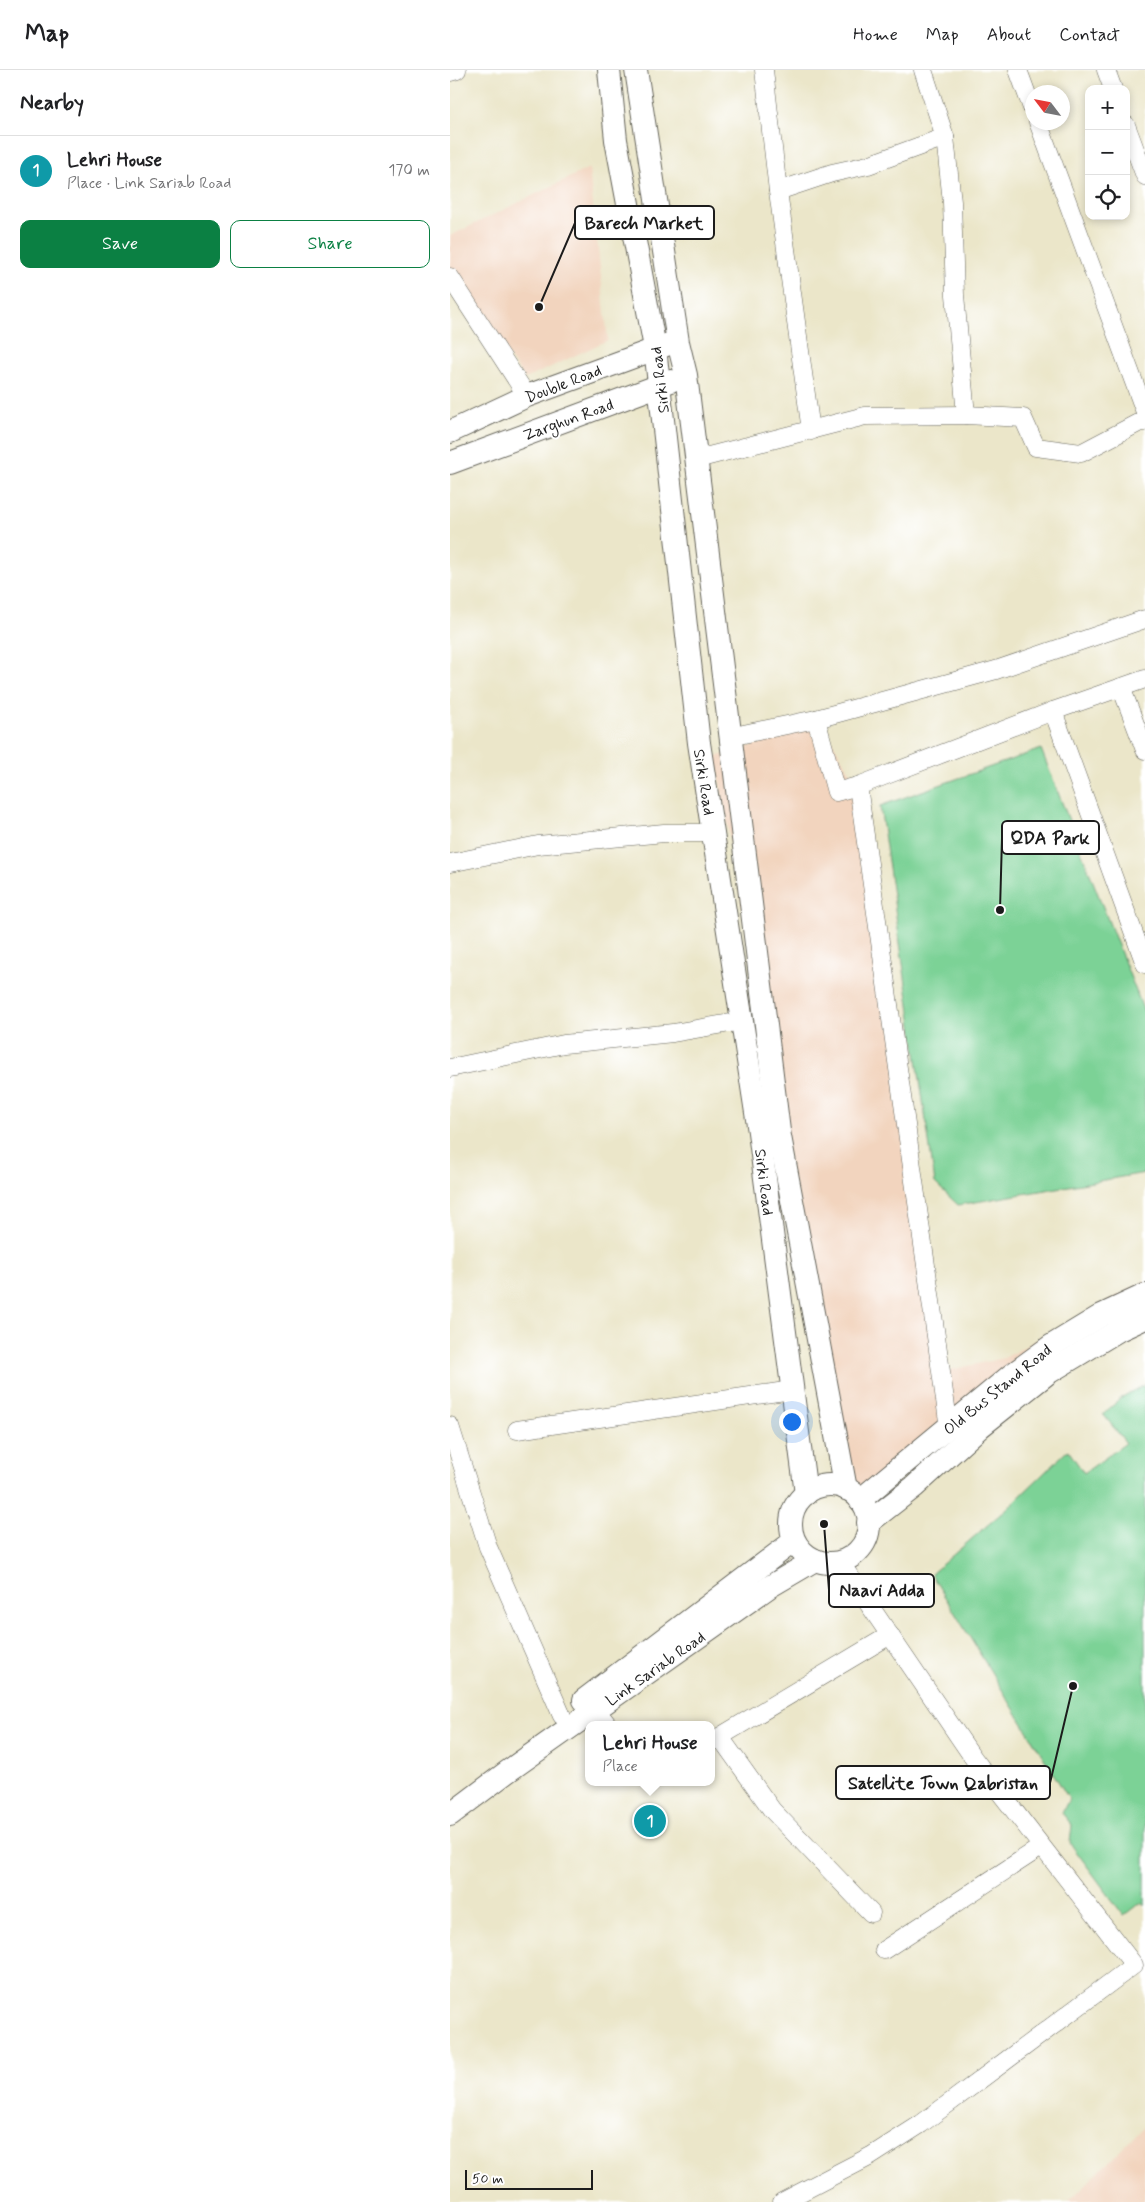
<!DOCTYPE html>
<meta charset="utf-8">
<style>
body{margin:0;font-family:Mynerve,sans-serif;background:#f6f6f6;color:#202124}
.controls{position:absolute;right:15px;top:15px;display:grid;overflow:hidden;border-radius:10px;box-shadow:0 2px 8px #0003}
.controls button{width:45px;height:45px;display:grid;place-items:center;padding:0;border:0;border-bottom:1px solid #e0e0e0;background:#fff;color:#202124;font:25px sans-serif}
.compass{position:absolute;left:575px;top:15px;width:45px;height:45px;border-radius:50%;background:#fff;box-shadow:0 2px 8px #0003;rotate:302deg}
.scale{position:absolute;left:15px;bottom:12px;width:128px;box-sizing:border-box;padding-left:5px;border:2px solid #1c1c1c;border-top:0;font-size:14px;line-height:18px;white-space:nowrap;color:#1c1c1c;-webkit-text-stroke:4px #fff;paint-order:stroke}
.you{position:absolute;left:341px;top:1351px;width:18px;height:18px;margin:-12px;border:4px solid #fff;border-radius:50%;background:#1a73e8;box-shadow:0 0 0 8px #1a73e833}
.badge{display:grid;place-items:center;width:32px;height:32px;border-radius:50%;background:#0b8043;color:#fff;font-size:16px;font-weight:700}
.pin{position:absolute;translate:-50% -50%;border:2px solid #fff;box-shadow:0 1px 5px #0006}
.popup{position:absolute;left:135px;top:1651px;width:130px;height:65px;box-sizing:border-box;display:grid;place-content:center;border-radius:10px;background:#fff;filter:drop-shadow(0 1px 4px #0005);font-size:16px;white-space:nowrap;color:#757577}
.popup b{font-size:19px;color:#202124}
.popup::after{content:'';position:absolute;left:50%;top:100%;margin-left:-10px;border:10px solid transparent;border-top-color:#fff}
.list{margin:0;padding:0;list-style:none}
h2{display:flex;justify-content:space-between;align-items:center;height:65px;margin:0;padding:0 20px;font-size:21px}
h2 small{font-size:16px;font-weight:400;color:#757577}
.list li{display:grid;grid-template-columns:32px 1fr auto;gap:15px;align-items:center;box-sizing:border-box;height:70px;padding:0 20px;border-top:1px solid #e0e0e0}
.list b{display:block;font-size:19px;white-space:nowrap}
.list p{margin:0;font-size:16px;white-space:nowrap;color:#757577}
.list em{font-size:16px;font-style:normal;color:#757577}
.actions{display:flex;gap:10px;padding:15px 20px}
.actions a{flex:1;padding:11px 0;border:1px solid #0b8043;border-radius:10px;text-align:center;font-size:18px;color:#0b8043}
.actions .main{background:#0b8043;color:#fff}
.icon{flex:none;width:28px;height:28px;fill:none;stroke:currentColor;stroke-width:2;stroke-linecap:round;stroke-linejoin:round}
.map{position:relative;flex:none;width:695px;height:2132px;overflow:hidden}
header{display:flex;align-items:center;gap:30px;box-sizing:border-box;height:70px;padding:0 25px;background:#fff;border-bottom:1px solid #e0e0e0}
header strong{font-size:24px}
nav{display:flex;gap:28px;margin-inline-start:auto;font-size:18px}
main{display:flex}
aside{flex:1;background:#fff}
.map>svg:first-child{display:block}
.built{fill:#f2d4be}
.green{fill:#7cd296;stroke:#4c7759}
.lines{fill:none;stroke-linecap:round;stroke-linejoin:round}
.minor-casing{stroke:#646359;stroke-width:19}
.major-casing{stroke:#646359;stroke-width:24}
.minor{stroke:#fff;stroke-width:18}
.major{stroke:#fff;stroke-width:22}
.labels{text-anchor:middle;stroke-width:4;stroke-linejoin:round;paint-order:stroke}
.street-label{font-size:16px;fill:#1c1c1c;stroke:#fff}
.leader{fill:none;stroke:#1c1c1c;stroke-width:2}
.callout-dot{fill:#1c1c1c;stroke:#fff;stroke-width:2}
.callout{fill:#fff;stroke:#1c1c1c;stroke-width:2}
.callout-label{font-size:18px;text-anchor:middle;font-weight:bold;fill:#1c1c1c}
</style>
<header>
<strong>Map</strong>
<nav><a>Home</a><a>Map</a><a>About</a><a>Contact</a></nav>
</header>
<main>
<aside>
<h2>Nearby<small></small></h2>
<ul class="list">
<li><span class="badge" style="background:#0f9aa8">1</span><div><b>Lehri House</b><p>Place · Link Sariab Road</p></div><em>170 m</em></li>
</ul>
<div class="actions"><a class="main">Save</a><a>Share</a></div>
</aside>
<div class="map">
<svg width="695" height="2132" viewBox="0 0 695 2132">
<rect width="100%" height="100%" fill="#fff"/>
<filter id="ink" filterUnits="userSpaceOnUse"><feTurbulence type="fractalNoise" baseFrequency=".02" numOctaves="2"/><feDisplacementMap in="SourceGraphic" scale="10" xChannelSelector="R" yChannelSelector="G"/><feConvolveMatrix kernelMatrix="1 2 1 2 8 2 1 2 1" color-interpolation-filters="sRGB"/></filter>
<filter id="wash" filterUnits="userSpaceOnUse"><feTurbulence type="fractalNoise" baseFrequency=".0096" numOctaves="4" result="noise"/><feDisplacementMap in="SourceGraphic" scale="20" xChannelSelector="R" yChannelSelector="G"/><feGaussianBlur stdDeviation="1.12" result="paint"/><feColorMatrix in="noise" values="0 0 0 0 0 0 0 0 0 0 0 0 0 0 0 0 0 1.4 0 .05"/><feComposite in="paint" operator="in"/></filter>
<g filter="url(#wash)">
<rect width="100%" height="100%" fill="#ebe6c9"/>
<g class="built">
<path d="M139,98L158,270L75,309L0,203V166Z"/>
<path d="M372,654L408,716L491,1302L554,1288L695,1211V1230L411,1428L398,1418L265,687Z"/>
<path d="M695,2056V2132H618L694,2057Z"/>
</g>
<g class="green">
<path d="M591,679L695,944V1103L508,1135L485,1113L430,736Z"/>
<path d="M695,1315V1835L692,1832L674,1846L620,1773L622,1755L612,1743L619,1729L481,1504L562,1434L618,1380L634,1403L676,1373L653,1344L674,1326Z"/>
</g>
</g>
<g filter="url(#ink)">
<g class="lines">
<defs>
<g id="minor">
<path d="M314,0L328,121"/>
<path d="M568,0L582,38"/>
<path d="M656,0L663,19"/>
<path d="M0,2L7,0"/>
<path d="M588,52L695,342"/>
<path d="M676,55L695,106"/>
<path d="M495,67L502,132L505,225L516,345"/>
<path d="M0,207L77,326"/>
<path d="M361,361L328,121L382,103L418,95L495,67L473,0"/>
<path d="M247,389L415,346L516,345L573,348L586,377L631,383L690,352H695"/>
<path d="M671,617L695,680"/>
<path d="M603,641L695,609"/>
<path d="M366,649L386,722L408,716L603,641L695,894"/>
<path d="M279,667L366,649L546,600L695,549"/>
<path d="M408,716L499,1358"/>
<path d="M0,793L88,775L214,763H263"/>
<path d="M0,998L114,974L223,963L292,951"/>
<path d="M0,1356L38,1477L112,1646"/>
<path d="M67,1360L342,1320"/>
<path d="M146,1640L158,1655"/>
<path d="M270,1667L322,1740L421,1843"/>
<path d="M261,1672L440,1565"/>
<path d="M434,1880L591,1777"/>
<path d="M332,2132L421,2086L471,2054L684,1895L524,1689L390,1492"/>
</g>
<g id="major">
<path d="M159,0L166,70L205,278L249,673L309,1062L356,1424"/>
<path d="M186,0L228,272L236,305L329,1061L396,1419"/>
<path d="M0,362L77,326L219,274"/>
<path d="M0,393L221,311"/>
<circle cx="380" cy="1454" r="39"/>
<path d="M410,1430L560,1306L601,1276L652,1245L695,1225"/>
<path d="M418,1453L464,1417L530,1357L598,1303L669,1260L695,1248"/>
<path d="M134,1630L344,1471"/>
<path d="M0,1745L57,1702L319,1517L365,1490"/>
</g>
</defs>
<use href="#minor" class="minor-casing"/>
<use href="#major" class="major-casing"/>
<use href="#minor" class="minor"/>
<use href="#major" class="major"/>
</g>
</g>
<g class="labels">
<g class="street-label">
<text transform="translate(209 310) rotate(-97)" y="6">Sirki Road</text>
<text transform="translate(113 313) rotate(-21)" y="6">Double Road</text>
<text transform="translate(118 349) rotate(-20)" y="6">Zarghun Road</text>
<text transform="translate(255 712) rotate(81)" y="6">Sirki Road</text>
<text transform="translate(315 1112) rotate(83)" y="6">Sirki Road</text>
<text transform="translate(547 1319) rotate(-39)" y="6">Old Bus Stand Road</text>
<text transform="translate(205 1598) rotate(-35)" y="6">Link Sariab Road</text>
</g>
</g>
<path class="leader" d="M89 237L125 153M550 840L552 768M374 1454L379 1520M623 1616L600 1713"/>
<g class="callout-dot">
<circle cx="89" cy="237" r="5"/>
<circle cx="550" cy="840" r="5"/>
<circle cx="374" cy="1454" r="5"/>
<circle cx="623" cy="1616" r="5"/>
</g>
<g class="callout">
<rect x="125" y="136" width="139" height="33" rx="5"/>
<rect x="552" y="751" width="97" height="33" rx="5"/>
<rect x="379" y="1504" width="105" height="33" rx="5"/>
<rect x="386" y="1696" width="214" height="33" rx="5"/>
</g>
<g class="callout-label">
<text x="194" y="159">Barech Market</text>
<text x="600" y="774">QDA Park</text>
<text x="432" y="1526">Naavi Adda</text>
<text x="493" y="1719">Satellite Town Qabristan</text>
</g>
</svg>
<div class="controls">
<button>+</button>
<button>−</button>
<button><svg class="icon" aria-label="locate" viewBox="0 0 24 24"><circle cx="12" cy="12" r="6"/><path d="M12 2v4M12 18v4M2 12h4M18 12h4"/></svg></button>
</div>
<svg class="compass" viewBox="-18 -18 36 36"><path d="M0-13l5 13h-10z" fill="#e53935"/><path d="M0 13l5-13h-10z" fill="#757577"/></svg>
<div class="scale">50 m</div>
<div class="you"></div>
<div class="pin badge" style="left:200px;top:1751px;background:#0f9aa8">1</div>
<div class="popup"><b>Lehri House</b>Place</div>
</div>
</main>
